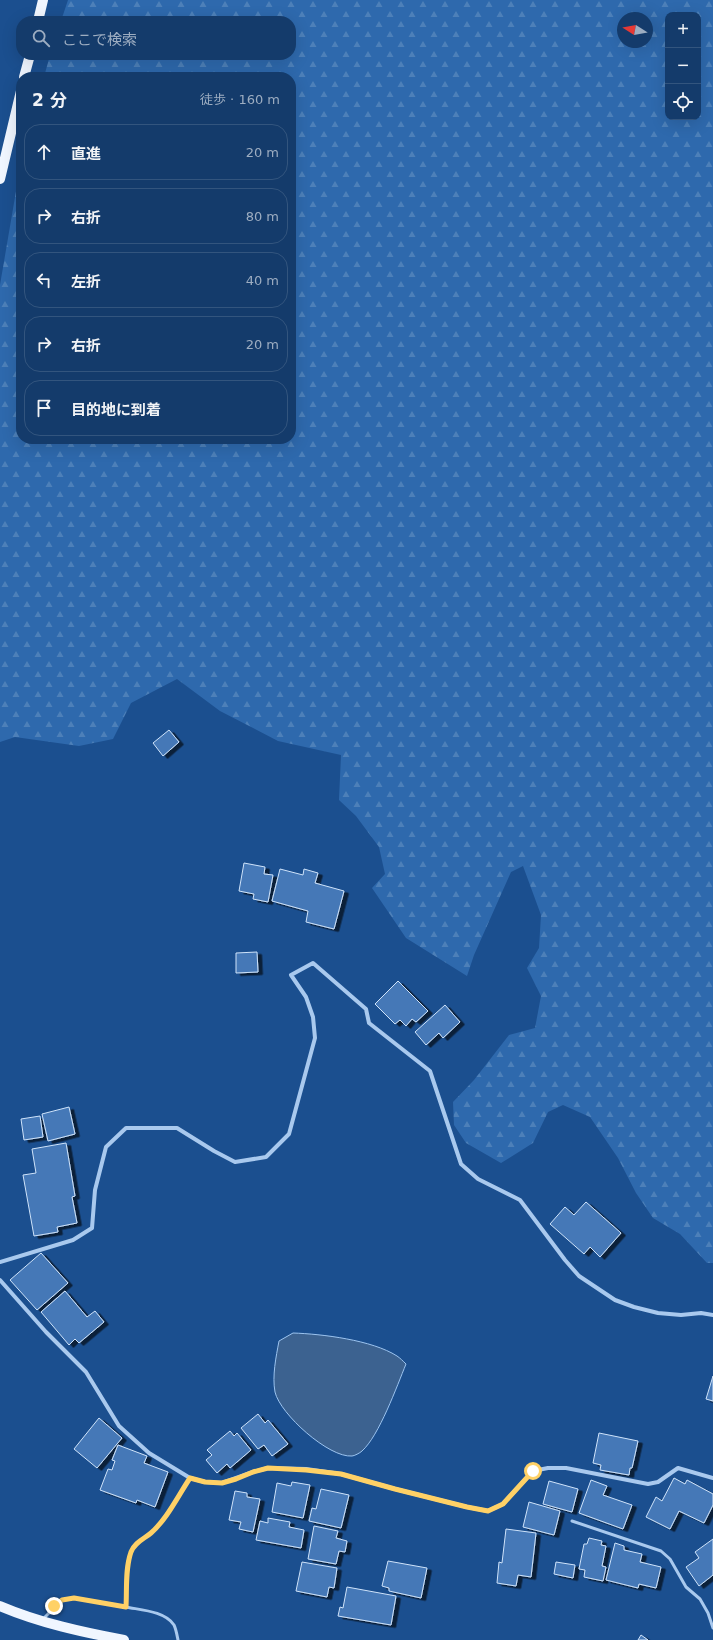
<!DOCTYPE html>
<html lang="ja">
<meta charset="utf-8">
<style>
body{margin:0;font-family:"DejaVu Sans","Noto Sans JP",sans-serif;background:#1d4271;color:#f1f3f6}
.controls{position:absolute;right:12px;top:12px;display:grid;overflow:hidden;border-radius:8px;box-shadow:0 4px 16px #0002}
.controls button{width:36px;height:36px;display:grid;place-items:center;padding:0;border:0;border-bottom:1px solid #33557e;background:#143b6b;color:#f1f3f6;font:20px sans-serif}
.compass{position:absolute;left:617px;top:12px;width:36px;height:36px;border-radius:50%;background:#143b6b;box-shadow:0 4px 16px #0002;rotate:281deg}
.stop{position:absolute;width:12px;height:12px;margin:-9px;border:3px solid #ffd166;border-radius:50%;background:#fff}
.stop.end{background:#ffd166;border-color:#fff;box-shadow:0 1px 4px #0008}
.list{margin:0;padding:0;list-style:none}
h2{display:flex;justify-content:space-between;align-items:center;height:52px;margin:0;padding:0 16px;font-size:17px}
h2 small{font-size:13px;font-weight:400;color:#9dadc1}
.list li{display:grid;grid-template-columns:26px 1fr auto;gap:12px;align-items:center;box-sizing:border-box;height:56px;margin:0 8px 8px;padding:0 8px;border:1px solid #33557e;border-radius:16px}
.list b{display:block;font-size:15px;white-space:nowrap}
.list em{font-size:13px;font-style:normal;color:#9dadc1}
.icon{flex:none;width:22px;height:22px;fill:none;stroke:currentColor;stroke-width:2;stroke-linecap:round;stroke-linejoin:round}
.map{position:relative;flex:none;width:713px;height:1640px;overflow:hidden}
.search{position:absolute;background:#143b6b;box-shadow:0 4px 16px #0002;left:16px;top:16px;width:280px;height:44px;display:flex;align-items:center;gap:10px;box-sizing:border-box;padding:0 14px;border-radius:16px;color:#9dadc1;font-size:15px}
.panel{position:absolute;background:#143b6b;box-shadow:0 4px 16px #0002;left:16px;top:72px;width:280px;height:372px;border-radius:16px}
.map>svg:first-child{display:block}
.forest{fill:url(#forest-firs);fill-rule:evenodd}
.water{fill:#3c6290;stroke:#9cc4f0}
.building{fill:#4478b7;stroke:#cfe3fa;filter:url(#shadow)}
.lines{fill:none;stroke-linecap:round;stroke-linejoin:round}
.service{stroke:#a9c9ee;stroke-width:3}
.minor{stroke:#a9c9ee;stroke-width:4}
.primary{stroke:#f0f6ff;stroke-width:10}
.route{stroke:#ffd166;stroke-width:5}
</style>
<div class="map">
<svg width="713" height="1640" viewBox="0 0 713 1640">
<defs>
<pattern id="forest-firs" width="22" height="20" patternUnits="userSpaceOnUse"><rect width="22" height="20" fill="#2e69ad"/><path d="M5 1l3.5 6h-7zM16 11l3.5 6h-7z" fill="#4d80b9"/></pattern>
<filter id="shadow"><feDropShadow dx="4.5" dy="2.5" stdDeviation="0" flood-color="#0009"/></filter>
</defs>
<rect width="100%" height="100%" fill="#1b4f8f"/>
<path class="forest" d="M68,0H713V1263H707L680,1234L653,1218L636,1193L618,1158L590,1117L563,1105L548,1112L533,1143L501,1163L466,1143L454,1125L453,1102L474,1080L509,1035L535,1028L541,996L527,968L539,948L541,915L523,866L511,872L474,955L467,976L406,938L372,888L385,874L379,847L356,816L339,800L341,755L278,741L220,711L177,679L131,703L113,739L79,746L15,737L0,742V285L21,162V439H291V77H44L50,55H291V21H61ZM668,15H698V117H668ZM623,18H647V42H623Z"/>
<path class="water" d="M293,1333C322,1334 372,1340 397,1356C400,1358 403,1361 406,1364C397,1386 379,1436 362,1451C360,1453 354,1456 352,1456C329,1458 280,1414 275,1392C272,1376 276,1357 279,1341Z"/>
<g class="building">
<path d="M169,730L179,742L163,756L153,743Z"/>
<path d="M244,863L265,867L264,874L273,875L268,902L253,899L254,894L239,891Z"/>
<path d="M280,869L303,875L304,869L318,873L315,883L344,891L334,929L306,922L308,911L272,901Z"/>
<path d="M257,952L258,972L236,973V953Z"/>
<path d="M398,981L428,1011L416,1022L412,1019L406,1026L400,1020L395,1024L375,1004Z"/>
<path d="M445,1005L460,1022L443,1038L439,1033L426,1045L415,1032Z"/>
<path d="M69,1107L75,1134L48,1141L42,1114Z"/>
<path d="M40,1116L43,1137L24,1140L21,1119Z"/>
<path d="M66,1143L75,1196L72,1197L77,1223L57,1227L58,1232L34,1236L23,1175L36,1173L32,1149Z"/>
<path d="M586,1202L621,1233L600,1257L590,1247L584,1254L550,1224L565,1207L574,1215Z"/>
<path d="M41,1253L68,1283L37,1310L10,1280Z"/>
<path d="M65,1291L87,1317L95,1311L104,1322L79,1343L75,1339L69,1345L41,1312Z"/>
<path d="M713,1376V1401L706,1399Z"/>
<path d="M258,1414L265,1423L268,1420L288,1444L272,1456L264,1445L258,1449L241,1428Z"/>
<path d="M99,1418L122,1438L97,1468L74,1449Z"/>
<path d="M230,1431L234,1436L237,1433L251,1450L230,1468L227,1464L217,1473L206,1460L212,1455L207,1450Z"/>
<path d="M599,1433L638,1441L632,1468H630L629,1475L600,1470L601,1465L593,1463Z"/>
<path d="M118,1445L147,1456L144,1463L168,1472L155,1507L137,1500L136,1503L100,1490L108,1469L112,1470L115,1461L112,1460Z"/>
<path d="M674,1478L685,1484L687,1480L713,1494V1505L704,1523L679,1511L670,1529L646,1517L656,1497L662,1501Z"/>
<path d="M591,1480L607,1486L603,1495L632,1505L623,1529L579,1513Z"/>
<path d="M549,1481L578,1489L572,1512L543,1504Z"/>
<path d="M292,1482L310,1485L303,1518L272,1512L277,1483L291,1486Z"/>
<path d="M321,1489L349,1495L341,1528L309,1521L312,1508L316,1509Z"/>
<path d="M235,1491L247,1493V1497L260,1499L253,1532L239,1529L241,1522L229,1520Z"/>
<path d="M529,1502L560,1511L554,1535L523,1527Z"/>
<path d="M268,1518L290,1522L289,1527L304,1530L301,1548L256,1540L260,1521L268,1523Z"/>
<path d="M314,1526L338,1531L336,1538L347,1541L345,1552L339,1551L336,1564L308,1559Z"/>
<path d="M506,1529L536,1533L531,1577L518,1575L516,1586L497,1583L499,1562L502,1563Z"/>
<path d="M589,1538L602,1541L601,1545L606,1546L602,1566L606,1567L603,1581L584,1577L585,1570L579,1569L584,1544H587Z"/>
<path d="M713,1539V1575L699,1586L686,1567L699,1558L695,1552Z"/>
<path d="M615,1543L624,1546V1550L642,1554L640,1562L661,1567L656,1588L639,1584L638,1588L606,1580Z"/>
<path d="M388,1561L427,1568L421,1598L389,1591V1588L382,1586Z"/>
<path d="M302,1562L337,1568L334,1588L329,1587L327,1597L296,1591Z"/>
<path d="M556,1562L575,1565L573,1578L554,1574Z"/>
<path d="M347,1587L396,1596L391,1625L338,1616L340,1607L343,1608Z"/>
<path d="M641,1635L648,1640H638Z"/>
</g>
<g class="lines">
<g class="service">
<path d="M572,1521L661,1551L670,1559L686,1587L700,1599L708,1613L713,1628"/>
<path d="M43,1619L62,1600L74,1598L126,1607"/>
<path d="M178,1640C177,1635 176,1629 174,1625C165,1611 140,1610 126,1607C127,1589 125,1569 131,1552C135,1542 143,1539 151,1533C167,1519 178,1496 190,1478"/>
</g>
<g class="minor">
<path d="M0,1262L73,1240L92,1228L95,1190L106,1147L126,1128H177L214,1151L235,1162L266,1157L289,1134L315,1038L313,1017L306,997L291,975L313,963L366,1009L369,1023L430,1071L461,1164L478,1179L520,1200L565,1260L579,1276L615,1300L634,1307L658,1313L681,1315L701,1313L713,1315"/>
<path d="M0,1280L46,1332L86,1372L119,1426L149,1453L190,1478L205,1482L222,1483L253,1472L268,1468L306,1469L341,1474L395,1489L467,1507L488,1511L503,1504L533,1471L548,1468H566L648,1484L658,1482L678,1468L713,1478"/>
</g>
<g class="primary">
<path d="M38,21L43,0"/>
<path d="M24,77L30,55"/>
<path d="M0,179L21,91"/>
<path d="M0,1606C40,1623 82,1632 124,1640"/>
</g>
</g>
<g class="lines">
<path class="route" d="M54,1606L62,1600L74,1598L126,1607C127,1589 125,1569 131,1552C135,1542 144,1539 151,1533C167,1519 178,1496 190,1478L205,1482L222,1483L236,1479L253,1472L268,1468L306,1470L341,1474L395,1489L467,1507L488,1511L503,1504L533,1471"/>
</g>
</svg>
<div class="controls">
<button>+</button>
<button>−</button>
<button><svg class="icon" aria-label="locate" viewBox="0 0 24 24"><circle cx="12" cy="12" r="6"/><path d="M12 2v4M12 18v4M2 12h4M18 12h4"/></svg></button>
</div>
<svg class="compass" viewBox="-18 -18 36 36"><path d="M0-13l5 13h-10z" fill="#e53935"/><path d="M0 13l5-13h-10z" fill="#9dadc1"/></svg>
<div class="stop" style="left:533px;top:1471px"></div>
<div class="stop end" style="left:54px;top:1606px"></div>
<div class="search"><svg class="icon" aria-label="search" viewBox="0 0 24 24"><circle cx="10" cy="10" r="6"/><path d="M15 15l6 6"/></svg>ここで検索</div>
<section class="panel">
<h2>2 分<small>徒歩 · 160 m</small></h2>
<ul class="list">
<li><svg class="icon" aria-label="ahead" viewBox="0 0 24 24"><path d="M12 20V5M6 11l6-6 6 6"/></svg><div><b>直進</b></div><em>20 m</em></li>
<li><svg class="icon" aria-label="right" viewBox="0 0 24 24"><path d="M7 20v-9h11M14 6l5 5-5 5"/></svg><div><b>右折</b></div><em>80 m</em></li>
<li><svg class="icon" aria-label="left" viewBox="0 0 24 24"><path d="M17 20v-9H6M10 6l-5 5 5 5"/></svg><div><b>左折</b></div><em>40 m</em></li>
<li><svg class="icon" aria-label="right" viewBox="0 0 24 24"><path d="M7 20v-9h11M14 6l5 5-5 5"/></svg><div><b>右折</b></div><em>20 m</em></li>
<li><svg class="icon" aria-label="arrive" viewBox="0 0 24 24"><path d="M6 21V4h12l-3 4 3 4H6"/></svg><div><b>目的地に到着</b></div></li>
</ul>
</section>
</div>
